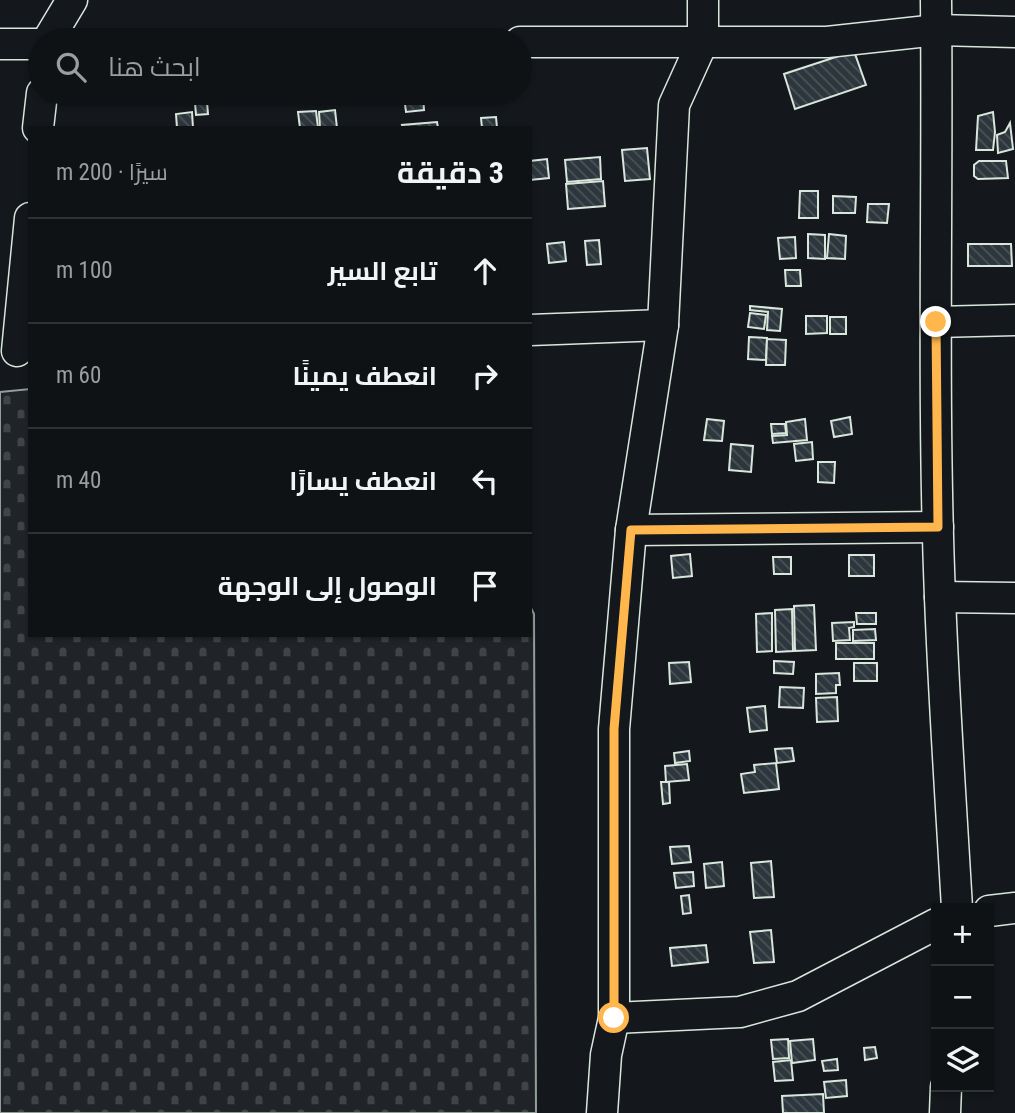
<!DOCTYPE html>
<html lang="ar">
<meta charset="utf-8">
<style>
body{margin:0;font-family:"Roboto Condensed",Cairo,sans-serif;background:#181b1e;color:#f1f3f6;direction:rtl}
.controls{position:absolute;right:21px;bottom:21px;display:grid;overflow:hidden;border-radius:0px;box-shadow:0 2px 5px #0004}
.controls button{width:63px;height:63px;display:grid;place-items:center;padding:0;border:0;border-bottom:2px solid #2f3234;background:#0f1215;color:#f1f3f6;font:35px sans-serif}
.stop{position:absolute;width:21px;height:21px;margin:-16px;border:5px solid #ffb74d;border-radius:50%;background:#fff}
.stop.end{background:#ffb74d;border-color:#fff;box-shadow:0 2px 7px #0008}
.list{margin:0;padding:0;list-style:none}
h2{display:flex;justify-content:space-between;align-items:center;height:91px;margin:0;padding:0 28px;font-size:30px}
h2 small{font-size:23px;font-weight:400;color:#9b9ea0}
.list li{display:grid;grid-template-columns:46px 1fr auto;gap:21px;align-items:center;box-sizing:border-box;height:105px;padding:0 28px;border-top:2px solid #2f3234}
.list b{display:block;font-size:26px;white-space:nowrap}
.list em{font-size:23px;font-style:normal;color:#9b9ea0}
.icon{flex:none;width:38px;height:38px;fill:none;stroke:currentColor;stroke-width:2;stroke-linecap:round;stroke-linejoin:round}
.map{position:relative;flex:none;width:1015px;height:1113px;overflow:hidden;direction:ltr}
.search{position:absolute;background:#0f1215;box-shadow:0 2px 5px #0004;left:28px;top:28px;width:504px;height:77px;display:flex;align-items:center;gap:18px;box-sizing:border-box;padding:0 24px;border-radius:38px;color:#9b9ea0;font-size:26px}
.panel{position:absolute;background:#0f1215;box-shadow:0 2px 5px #0004;left:28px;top:126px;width:504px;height:511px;border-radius:0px;direction:rtl}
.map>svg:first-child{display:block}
.cemetery{fill:url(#cemetery-stones);stroke:#939e99;stroke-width:2}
.building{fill:url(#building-back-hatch);stroke:#d8e6dc;stroke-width:2}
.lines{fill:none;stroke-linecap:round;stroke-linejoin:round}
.street-casing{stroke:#d8e6dc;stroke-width:33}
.street{stroke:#14181c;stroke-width:30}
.route{stroke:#ffb74d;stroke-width:9}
</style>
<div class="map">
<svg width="1015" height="1113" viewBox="0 0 1015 1113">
<defs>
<pattern id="cemetery-stones" width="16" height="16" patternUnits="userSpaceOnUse" patternTransform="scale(1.75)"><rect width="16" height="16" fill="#202428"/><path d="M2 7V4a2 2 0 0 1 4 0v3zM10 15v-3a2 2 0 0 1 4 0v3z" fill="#404447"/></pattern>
<pattern id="building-back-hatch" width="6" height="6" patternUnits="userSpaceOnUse" patternTransform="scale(1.75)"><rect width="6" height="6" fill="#2c363c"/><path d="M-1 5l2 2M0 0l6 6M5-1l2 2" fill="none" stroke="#4a5358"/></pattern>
</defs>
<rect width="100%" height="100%" fill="#14181c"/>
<path class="cemetery" d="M30,389V635H530V606L534,614L536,1113H0V392Z"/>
<g class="building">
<path d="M854,51L866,85L795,109L784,74Z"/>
<path d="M198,93H215V101L198,102Z"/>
<path d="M423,95L424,110L406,112L404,97Z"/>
<path d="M207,102L208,114L196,115L195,103Z"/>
<path d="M335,110L337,128H320L319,112Z"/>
<path d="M316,111L318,128H300L298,112Z"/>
<path d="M192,112L193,128H177L176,114Z"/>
<path d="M993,112L995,132L993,150H976L978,116Z"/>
<path d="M496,117L497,128H482L481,118Z"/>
<path d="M437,122L438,128H403L402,125Z"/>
<path d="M1010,123L1013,149L998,153L997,135L1005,132Z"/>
<path d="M647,148L650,179L625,181L622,150Z"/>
<path d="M600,157L601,179L567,182L565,160Z"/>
<path d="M547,159L549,178L530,180V161Z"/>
<path d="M979,161H1006L1008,178L978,179L974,176V165Z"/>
<path d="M603,181L605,206L568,209L566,184Z"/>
<path d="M800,191H818V218H799Z"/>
<path d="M833,196L856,197L855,213H833Z"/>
<path d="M868,204H889L887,223L867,222Z"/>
<path d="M808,234L825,235V259L808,258Z"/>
<path d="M829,234L846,236L845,259L827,258Z"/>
<path d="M795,237L796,258L780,259L778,238Z"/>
<path d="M599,240L601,264L587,265L585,241Z"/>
<path d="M564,242L566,261L549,263L547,244Z"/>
<path d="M968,244H1011L1012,266H968Z"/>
<path d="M785,270H800L801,286H786Z"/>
<path d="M750,306L782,309L780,331L767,330L768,312L750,310Z"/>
<path d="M750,313L766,315L764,329L748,327Z"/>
<path d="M806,316H827V333L806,334Z"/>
<rect x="830" y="317" width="16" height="17"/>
<path d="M749,337L767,338L766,360L748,359Z"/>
<path d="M767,339L786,340L785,365H766Z"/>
<path d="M850,417L852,434L834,437L831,421Z"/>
<path d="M707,419L724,421L722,441L704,440Z"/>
<path d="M805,419L807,440L773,443L772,436L787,435L786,422Z"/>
<path d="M771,424H785L786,433L772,434Z"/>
<path d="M812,442L813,459L796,461L794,444Z"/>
<path d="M731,444L753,446L751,472L729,470Z"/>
<path d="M818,462H835L834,483L818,482Z"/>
<path d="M690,554L692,576L673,578L671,556Z"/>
<rect x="849" y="555" width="25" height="21"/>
<path d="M773,557H791V574H774Z"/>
<path d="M814,605L816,650L795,651L794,606Z"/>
<path d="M792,609L793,651L776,652L775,610Z"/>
<path d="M772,613V651L757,652L756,614Z"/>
<path d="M856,613H876V624H857Z"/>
<path d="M854,622V627L849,628L850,640L833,641L832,623Z"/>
<path d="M875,629L876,640L853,641V630Z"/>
<rect x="836" y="643" width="38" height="16"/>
<path d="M774,661L794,662L793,674L774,673Z"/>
<path d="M689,662L691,682L670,684L669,663Z"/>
<rect x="854" y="663" width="23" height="18"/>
<path d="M839,673L840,685H836V693L816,694V674Z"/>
<path d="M780,687L804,688L803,708L779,707Z"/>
<path d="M837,697L838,721L817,722L816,698Z"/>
<path d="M765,706L767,730L750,732L747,708Z"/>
<path d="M792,748L794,761L777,763L775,749Z"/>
<path d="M689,751L690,761L675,763L674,753Z"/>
<path d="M776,763L779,789L744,793L741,774L755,772L754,765Z"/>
<path d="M687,764L689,780L666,782L665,766Z"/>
<path d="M661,782H669L670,803L663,804Z"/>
<path d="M689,846L691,862L672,864L670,847Z"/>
<path d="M771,861L774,897L754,898L751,863Z"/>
<path d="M722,862L724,886L706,888L704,864Z"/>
<path d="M693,872L694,886L676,888L674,873Z"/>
<path d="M689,895L691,913L683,914L681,896Z"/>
<path d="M771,930L774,962L754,963L750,932Z"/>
<path d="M706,945L708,962L672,966L670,948Z"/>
<path d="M788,1039L789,1058L773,1059L771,1040Z"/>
<path d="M813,1039L815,1060L792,1063L790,1041Z"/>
<path d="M875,1047L877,1058L865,1060L864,1048Z"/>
<path d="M837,1059L838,1070L824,1071L822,1061Z"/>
<path d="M791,1060L793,1080L775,1081L773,1062Z"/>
<path d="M846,1080L847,1096L826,1098L824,1082Z"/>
<path d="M823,1094L824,1113H783L782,1096Z"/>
</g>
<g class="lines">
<defs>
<g id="street">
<path d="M936,0C938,199 932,398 940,597C944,701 951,805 957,908"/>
<path d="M48,40L72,0"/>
<path d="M520,42H827L937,30L1015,32"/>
<path d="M0,44H40"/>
<path d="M38,128L42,93"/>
<path d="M936,322L1015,320"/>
<path d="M530,330L663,325"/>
<path d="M17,351L30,218"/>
<path d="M631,530L938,527"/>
<path d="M940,597L1015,598"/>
<path d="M989,911L1015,908"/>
<path d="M614,1018L740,1012L798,996L936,924"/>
<path d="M602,1113L606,1055L614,1018V729L631,530L663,325L674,105L703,41V0"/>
<path d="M945,1113L946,1087"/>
</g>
</defs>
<use href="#street" class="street-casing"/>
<use href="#street" class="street"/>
</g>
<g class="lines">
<path class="route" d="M614,1018V729L631,530L938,527L936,322"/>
</g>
</svg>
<div class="controls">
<button>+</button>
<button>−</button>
<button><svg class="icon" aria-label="layers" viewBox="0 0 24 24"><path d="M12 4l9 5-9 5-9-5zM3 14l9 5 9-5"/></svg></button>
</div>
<div class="stop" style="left:614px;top:1018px"></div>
<div class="stop end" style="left:936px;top:322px"></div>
<div class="search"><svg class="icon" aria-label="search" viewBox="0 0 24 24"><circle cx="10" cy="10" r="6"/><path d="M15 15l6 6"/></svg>ابحث هنا</div>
<section class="panel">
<h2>3 دقيقة<small>سيرًا · 200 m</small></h2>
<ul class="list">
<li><svg class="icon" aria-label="ahead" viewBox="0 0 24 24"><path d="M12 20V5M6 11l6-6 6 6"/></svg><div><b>تابع السير</b></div><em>100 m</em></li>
<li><svg class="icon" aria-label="right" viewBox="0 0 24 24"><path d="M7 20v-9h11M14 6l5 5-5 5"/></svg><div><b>انعطف يمينًا</b></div><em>60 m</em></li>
<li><svg class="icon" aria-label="left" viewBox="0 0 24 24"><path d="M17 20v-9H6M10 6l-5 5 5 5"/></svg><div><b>انعطف يسارًا</b></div><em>40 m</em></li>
<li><svg class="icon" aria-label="arrive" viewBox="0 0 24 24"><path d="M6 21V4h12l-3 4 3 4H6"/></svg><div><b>الوصول إلى الوجهة</b></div></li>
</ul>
</section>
</div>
